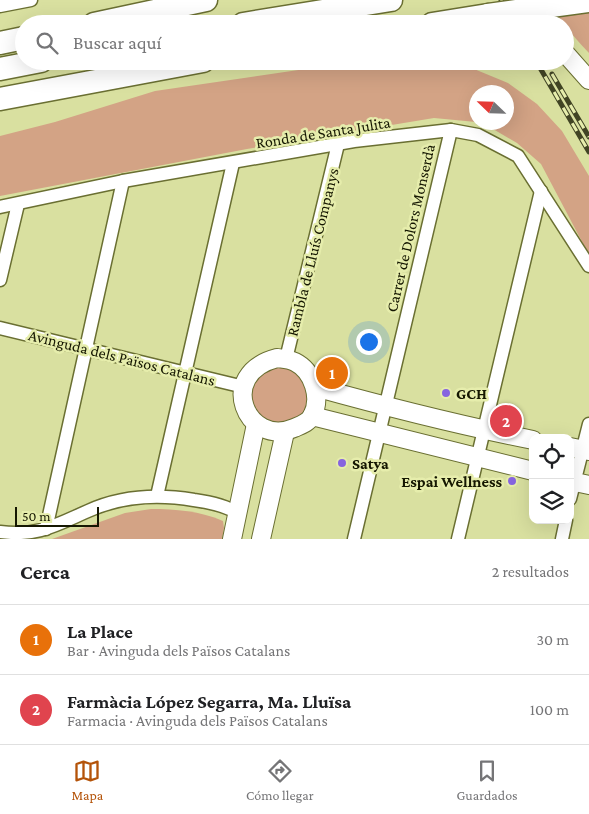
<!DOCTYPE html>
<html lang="es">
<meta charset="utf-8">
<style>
body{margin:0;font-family:"Crimson Pro",serif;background:#f2f2f2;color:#202124}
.controls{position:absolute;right:15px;bottom:15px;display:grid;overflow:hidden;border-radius:10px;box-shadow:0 5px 20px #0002}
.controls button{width:45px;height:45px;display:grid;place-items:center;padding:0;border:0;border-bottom:1px solid #e0e0e0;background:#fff;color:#202124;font:25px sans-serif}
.compass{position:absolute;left:469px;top:85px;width:45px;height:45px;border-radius:50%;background:#fff;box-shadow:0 5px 20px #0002;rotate:293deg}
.scale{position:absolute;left:15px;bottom:12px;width:84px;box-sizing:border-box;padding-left:5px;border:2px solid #151701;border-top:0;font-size:14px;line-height:18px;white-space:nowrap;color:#151701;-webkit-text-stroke:4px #e6edac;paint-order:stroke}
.you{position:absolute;left:368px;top:341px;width:18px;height:18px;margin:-12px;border:4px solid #fff;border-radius:50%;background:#1a73e8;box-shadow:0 0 0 8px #1a73e833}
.badge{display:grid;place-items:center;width:32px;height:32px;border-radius:50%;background:#b45309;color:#fff;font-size:16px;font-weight:700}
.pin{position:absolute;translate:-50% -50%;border:2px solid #fff;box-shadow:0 1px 5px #0006}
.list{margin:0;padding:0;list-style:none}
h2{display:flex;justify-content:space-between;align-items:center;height:65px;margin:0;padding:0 20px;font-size:21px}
h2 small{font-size:16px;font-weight:400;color:#757577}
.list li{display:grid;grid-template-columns:32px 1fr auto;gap:15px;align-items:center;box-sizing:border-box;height:70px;padding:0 20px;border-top:1px solid #e0e0e0}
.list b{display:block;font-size:19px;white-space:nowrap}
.list p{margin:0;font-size:16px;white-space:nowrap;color:#757577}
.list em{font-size:16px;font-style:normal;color:#757577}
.icon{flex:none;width:28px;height:28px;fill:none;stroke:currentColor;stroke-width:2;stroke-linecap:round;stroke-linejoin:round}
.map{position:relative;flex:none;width:589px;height:539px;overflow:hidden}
.search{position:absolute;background:#fff;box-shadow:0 5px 20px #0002;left:15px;right:15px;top:15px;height:55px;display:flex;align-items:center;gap:12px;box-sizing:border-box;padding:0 18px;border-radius:28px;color:#757577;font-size:19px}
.sheet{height:205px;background:#fff}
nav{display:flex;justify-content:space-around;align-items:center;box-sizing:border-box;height:70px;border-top:1px solid #e0e0e0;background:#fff;font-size:14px;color:#757577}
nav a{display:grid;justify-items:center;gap:2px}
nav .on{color:#b45309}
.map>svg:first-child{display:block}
.green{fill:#d3a385}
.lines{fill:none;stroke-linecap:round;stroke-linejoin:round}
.street-casing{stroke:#6a6f32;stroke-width:15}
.secondary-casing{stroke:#6a6f32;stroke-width:20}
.highway-casing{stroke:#6a6f32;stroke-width:25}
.street{stroke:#fff;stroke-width:12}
.secondary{stroke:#fff;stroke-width:18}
.highway{stroke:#fff;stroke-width:22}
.rail-casing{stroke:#414424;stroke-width:5}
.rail{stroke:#e6edac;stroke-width:3;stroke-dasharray:9;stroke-linecap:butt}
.highway-bridge-casing{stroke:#6a6f32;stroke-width:25;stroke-linecap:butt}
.highway-bridge{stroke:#fff;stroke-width:22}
.poi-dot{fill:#8664df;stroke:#e6edac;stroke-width:2}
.labels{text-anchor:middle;stroke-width:5;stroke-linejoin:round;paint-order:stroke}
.street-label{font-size:16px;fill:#151701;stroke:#e6edac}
.poi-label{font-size:16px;font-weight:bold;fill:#151701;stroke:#e6edac;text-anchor:start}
</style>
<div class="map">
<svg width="589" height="539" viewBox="0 0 589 539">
<rect width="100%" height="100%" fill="#d9e0a0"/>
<g class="green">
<path d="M589,11V53C577,41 567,28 557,15Z"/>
<path d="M380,61H439L462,64L508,83L537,104L562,131L589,176V255L541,164L517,143L493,129L477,123L506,122V92H476V122L434,118L247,149L0,196V136L55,122L155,91L346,63Z"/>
<path d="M268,365L299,370L311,398L303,416L285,426L258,418L248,389Z"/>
<path d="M151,509C176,509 200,511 223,521L224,528L222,539H52L125,513Z"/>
</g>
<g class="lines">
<defs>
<g id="street">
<path d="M0,6L31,0"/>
<path d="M0,207L123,181L354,141L451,130L478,135L518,156L589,266"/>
<path d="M0,280L18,204"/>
<path d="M0,328L244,387"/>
<path d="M286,359L338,144"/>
<path d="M157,496L233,163"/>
<path d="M570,499L589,424"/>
<path d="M46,529L123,181"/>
<path d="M0,532C37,537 56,525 88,511C121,496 158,494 194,500C208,502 225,505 237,513"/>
<path d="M354,539L451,130"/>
<path d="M458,539L541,191"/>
<path d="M562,539L566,520"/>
</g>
<g id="secondary">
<path d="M531,0L545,24"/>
<path d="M565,53L589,80"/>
<path d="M277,358C283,359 289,359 295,362C313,371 322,398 312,416C308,423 301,425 294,428C247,448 215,374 277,358Z"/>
<path d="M315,387C387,407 459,425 533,440"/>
<path d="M312,416L533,471"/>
<path d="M570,447L589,451"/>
<path d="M570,481L589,485"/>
<path d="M232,539L256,424"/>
<path d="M261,539L285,432"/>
</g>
<g id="highway">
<path d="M551,6L589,1"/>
<path d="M94,24L206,0"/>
<path d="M243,24L391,0"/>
<path d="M432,24L488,15"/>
<path d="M0,43L24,38"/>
<path d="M0,69L41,61"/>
<path d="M0,99L203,61"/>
</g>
</defs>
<use href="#street" class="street-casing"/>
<use href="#secondary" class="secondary-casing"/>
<use href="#highway" class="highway-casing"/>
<use href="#street" class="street"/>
<use href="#secondary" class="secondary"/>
<use href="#highway" class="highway"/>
<defs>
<g id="rail">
<path d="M501,0L515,24"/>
<path d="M510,0L523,24"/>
<path d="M536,61L589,152"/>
<path d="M552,74L589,137"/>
</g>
</defs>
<use href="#rail" class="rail-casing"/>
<use href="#rail" class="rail"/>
<defs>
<path id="highway-bridge" d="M488,15L551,6"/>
</defs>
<use href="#highway-bridge" class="highway-bridge-casing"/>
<use href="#highway-bridge" class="highway-bridge"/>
</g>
<g class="poi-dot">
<circle cx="446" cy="393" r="5"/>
<circle cx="342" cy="463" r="5"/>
<circle cx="512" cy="481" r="5"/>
</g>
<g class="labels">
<g class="street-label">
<text transform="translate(323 132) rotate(-9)" y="6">Ronda de Santa Julita</text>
<text transform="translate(410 228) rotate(-77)" y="6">Carrer de Dolors Monserdà</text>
<text transform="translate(312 252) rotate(-76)" y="6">Rambla de Lluís Companys</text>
<text transform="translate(122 357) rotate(14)" y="6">Avinguda dels Països Catalans</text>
</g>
<g class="poi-label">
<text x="456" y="399">GCH</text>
<text x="352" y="469">Satya</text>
<text x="502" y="487" text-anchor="end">Espai Wellness</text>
</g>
</g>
</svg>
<div class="controls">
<button><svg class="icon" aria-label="locate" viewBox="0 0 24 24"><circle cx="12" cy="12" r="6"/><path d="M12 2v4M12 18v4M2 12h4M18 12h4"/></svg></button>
<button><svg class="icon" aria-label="layers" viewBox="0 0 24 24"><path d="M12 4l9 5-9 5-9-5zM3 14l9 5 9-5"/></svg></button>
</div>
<svg class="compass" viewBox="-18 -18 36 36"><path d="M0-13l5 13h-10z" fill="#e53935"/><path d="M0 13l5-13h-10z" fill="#757577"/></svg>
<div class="scale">50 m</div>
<div class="you"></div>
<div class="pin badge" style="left:332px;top:373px;background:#e8710a">1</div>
<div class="pin badge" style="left:506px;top:421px;background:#e0444e">2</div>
<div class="search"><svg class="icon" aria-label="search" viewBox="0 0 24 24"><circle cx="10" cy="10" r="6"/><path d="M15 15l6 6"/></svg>Buscar aquí</div>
</div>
<section class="sheet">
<h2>Cerca<small>2 resultados</small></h2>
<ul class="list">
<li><span class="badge" style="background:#e8710a">1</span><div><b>La Place</b><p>Bar · Avinguda dels Països Catalans</p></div><em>30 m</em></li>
<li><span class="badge" style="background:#e0444e">2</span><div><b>Farmàcia López Segarra, Ma. Lluïsa</b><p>Farmacia · Avinguda dels Països Catalans</p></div><em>100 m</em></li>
</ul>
</section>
<nav>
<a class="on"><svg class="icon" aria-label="map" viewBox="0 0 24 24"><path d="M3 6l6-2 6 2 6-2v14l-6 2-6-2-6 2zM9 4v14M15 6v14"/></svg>Mapa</a>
<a><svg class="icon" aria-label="directions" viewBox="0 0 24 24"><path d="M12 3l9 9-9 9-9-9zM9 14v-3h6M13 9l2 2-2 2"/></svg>Cómo llegar</a>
<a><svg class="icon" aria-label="saved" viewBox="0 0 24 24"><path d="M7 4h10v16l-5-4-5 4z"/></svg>Guardados</a>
</nav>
